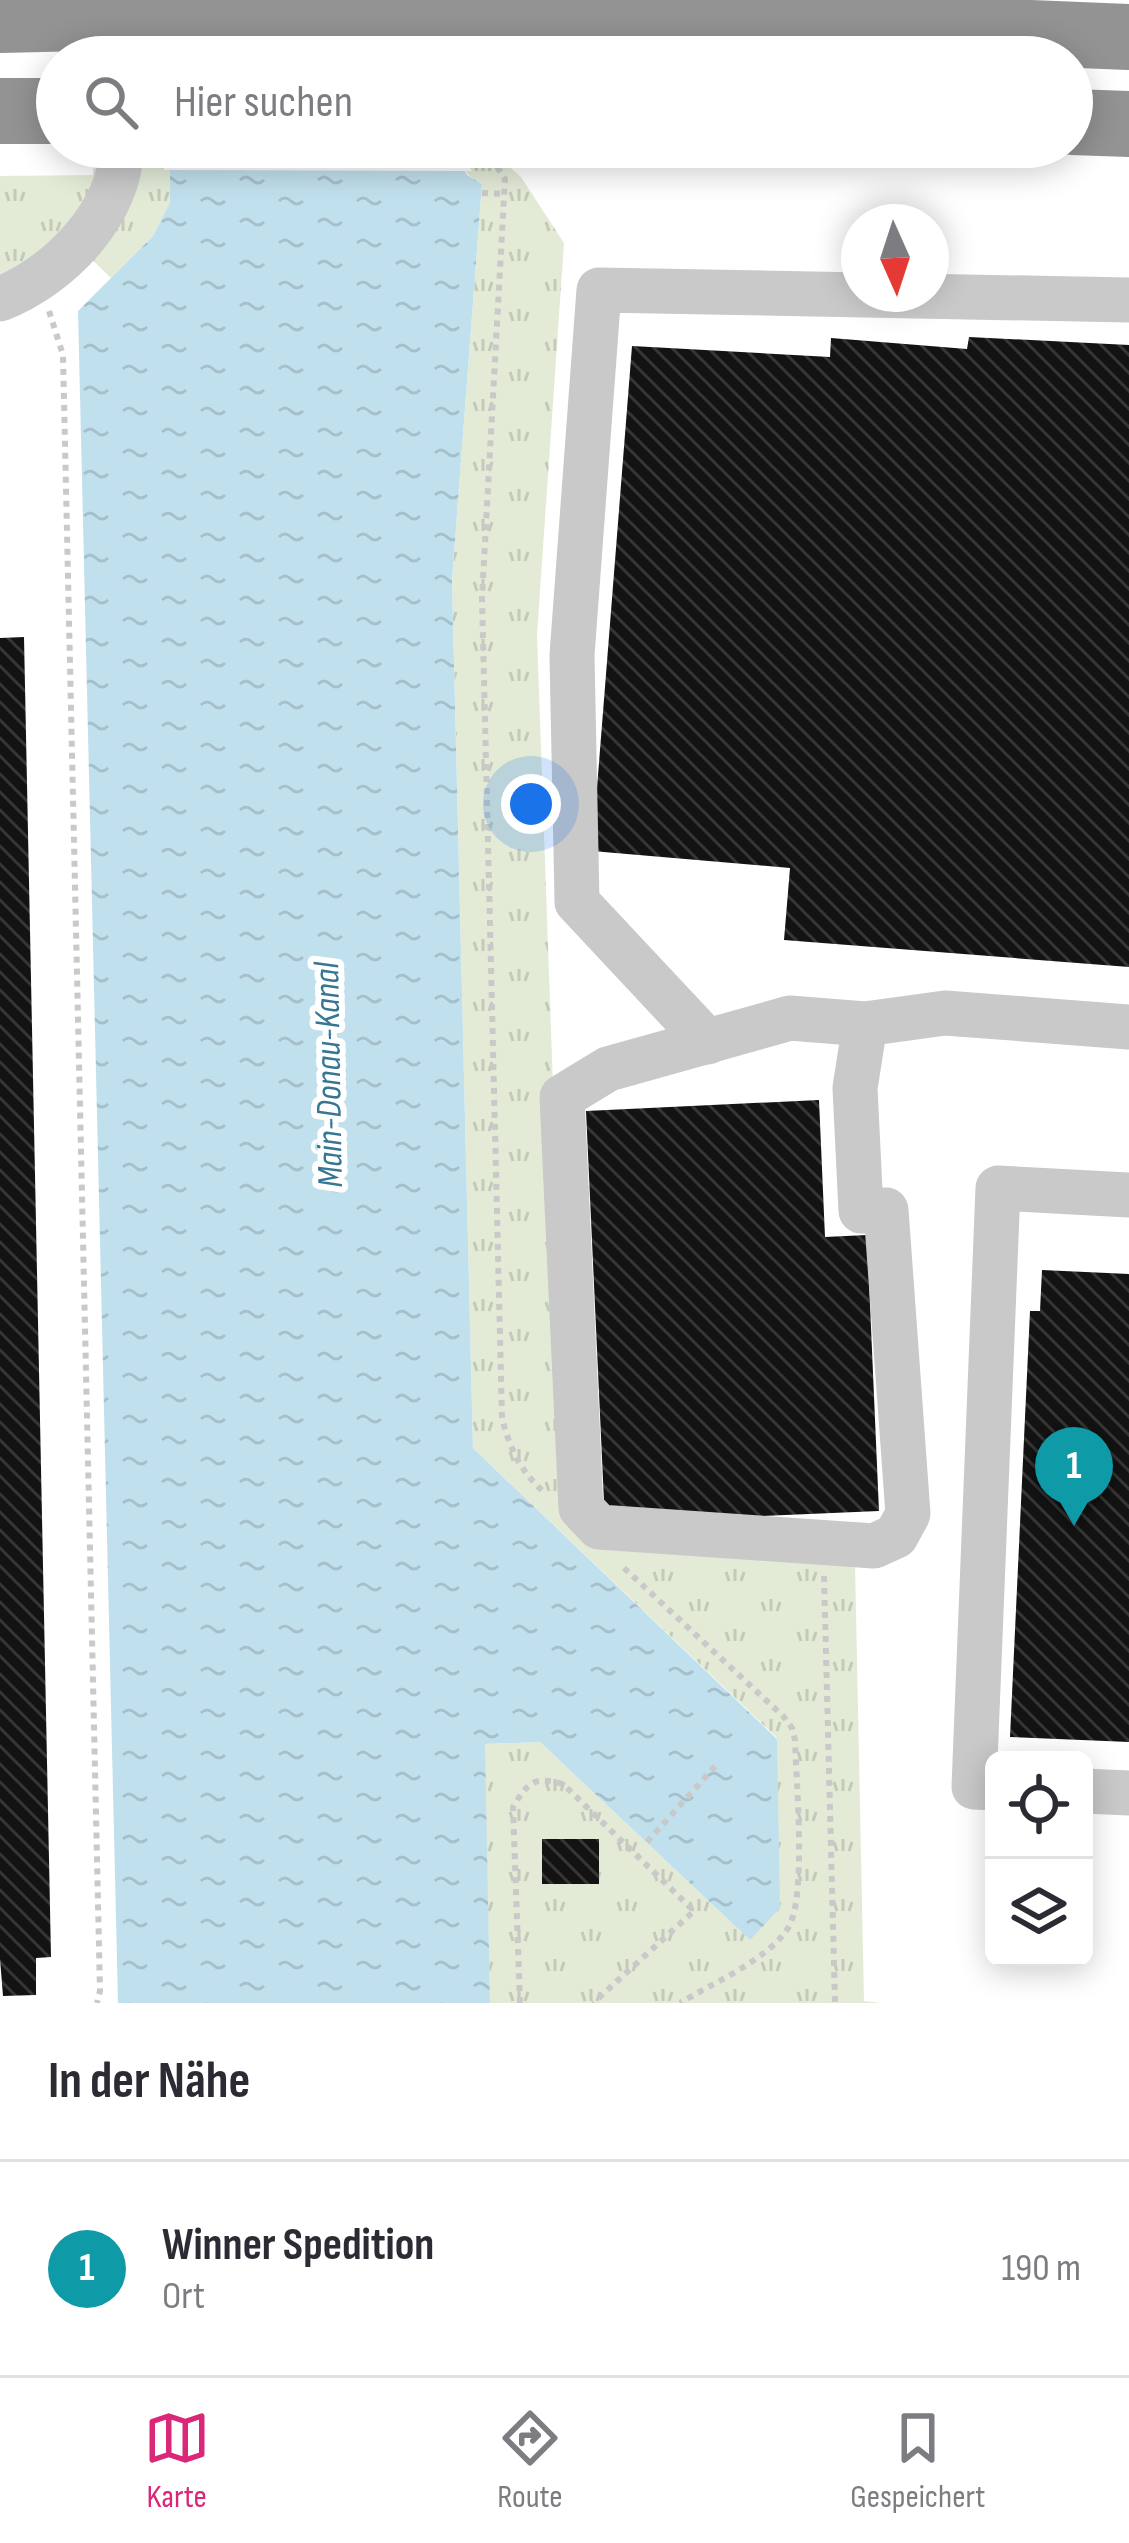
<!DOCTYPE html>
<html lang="de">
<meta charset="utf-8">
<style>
body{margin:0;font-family:"Sofia Sans Condensed",sans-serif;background:#f2f2f3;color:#2b2b33}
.controls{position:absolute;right:36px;bottom:36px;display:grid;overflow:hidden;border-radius:18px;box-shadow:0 6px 30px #0003}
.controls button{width:108px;height:108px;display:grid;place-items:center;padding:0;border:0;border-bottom:3px solid #e1e1e2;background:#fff;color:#2b2b33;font:60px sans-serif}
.compass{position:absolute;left:841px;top:204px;width:108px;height:108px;border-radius:50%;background:#fff;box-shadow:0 6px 30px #0003;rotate:177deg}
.you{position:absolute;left:531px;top:804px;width:42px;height:42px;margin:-30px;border:9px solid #fff;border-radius:50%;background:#1a73e8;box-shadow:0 0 0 18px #1a73e833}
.badge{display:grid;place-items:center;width:78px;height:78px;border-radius:50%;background:#db2777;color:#fff;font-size:39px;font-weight:700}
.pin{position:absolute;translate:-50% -99px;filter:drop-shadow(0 3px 6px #0008)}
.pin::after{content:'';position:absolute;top:63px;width:42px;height:36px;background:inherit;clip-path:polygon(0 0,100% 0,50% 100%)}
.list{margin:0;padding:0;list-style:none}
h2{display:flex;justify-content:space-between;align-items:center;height:156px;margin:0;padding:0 48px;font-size:51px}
h2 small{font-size:39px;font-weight:400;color:#7c7c81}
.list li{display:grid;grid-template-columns:78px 1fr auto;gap:36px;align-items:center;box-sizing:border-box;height:216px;padding:0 48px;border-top:3px solid #e1e1e2}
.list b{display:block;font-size:45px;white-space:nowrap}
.list p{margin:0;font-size:39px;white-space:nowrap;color:#7c7c81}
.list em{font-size:39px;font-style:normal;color:#7c7c81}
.icon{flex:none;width:66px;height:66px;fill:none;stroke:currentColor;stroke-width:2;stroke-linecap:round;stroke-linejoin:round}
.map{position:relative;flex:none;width:1129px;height:2003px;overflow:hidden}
.search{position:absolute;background:#fff;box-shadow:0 6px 30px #0003;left:36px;right:36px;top:36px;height:132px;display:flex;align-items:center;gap:30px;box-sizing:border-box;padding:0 42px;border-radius:66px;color:#7c7c81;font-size:45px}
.sheet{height:372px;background:#fff}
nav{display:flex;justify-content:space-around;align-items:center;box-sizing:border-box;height:168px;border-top:3px solid #e1e1e2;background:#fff;font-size:33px;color:#7c7c81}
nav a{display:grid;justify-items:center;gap:6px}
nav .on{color:#db2777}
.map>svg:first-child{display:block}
.grass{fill:url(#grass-tufts)}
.water{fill:url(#water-ripples)}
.pier{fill:#fff}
.building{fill:url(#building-back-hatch)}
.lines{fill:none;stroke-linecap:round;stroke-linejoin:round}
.path{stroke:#c9c9c9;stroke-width:6;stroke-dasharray:6 6;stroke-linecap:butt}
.minor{stroke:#c9c9c9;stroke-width:45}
.highway{stroke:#939393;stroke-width:66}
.highway-bridge{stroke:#939393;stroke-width:66}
.labels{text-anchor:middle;stroke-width:12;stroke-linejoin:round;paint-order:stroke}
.water-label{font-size:36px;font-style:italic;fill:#357692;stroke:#fff}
</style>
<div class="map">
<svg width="1129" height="2003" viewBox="0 0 1129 2003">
<defs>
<pattern id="grass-tufts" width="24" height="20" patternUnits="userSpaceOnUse" patternTransform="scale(3)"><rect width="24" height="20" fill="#e3ebd7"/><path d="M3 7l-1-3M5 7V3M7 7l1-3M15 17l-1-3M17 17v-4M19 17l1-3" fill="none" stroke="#c3cab9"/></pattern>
<pattern id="water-ripples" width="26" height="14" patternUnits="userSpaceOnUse" patternTransform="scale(3)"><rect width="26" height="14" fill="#c1e0ed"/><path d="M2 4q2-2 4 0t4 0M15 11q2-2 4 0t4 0" fill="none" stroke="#a6c0cb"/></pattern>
<pattern id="building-back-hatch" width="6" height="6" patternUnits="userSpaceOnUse" patternTransform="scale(3)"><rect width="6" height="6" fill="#131313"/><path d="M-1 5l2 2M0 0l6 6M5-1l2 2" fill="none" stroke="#363636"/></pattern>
</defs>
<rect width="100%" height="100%" fill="#fff"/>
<g class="grass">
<path d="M93,147H170V202L153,236L111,278L81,249L0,292V176L93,175Z"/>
<path d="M457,147H492L493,152L521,177L564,243L537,635L568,1510L855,1563L864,2001L881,2003H490L484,1744L540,1742L749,1939L777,1738L473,1448L452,580L482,184C466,175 458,166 457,147Z"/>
</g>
<path class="water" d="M170,147L458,160L467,175L482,184L452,580L473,1448L777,1739L780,1908L750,1940L540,1742L485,1744L490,2003H118L78,311L153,236L170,202Z"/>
<path class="pier" d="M164,147H463L464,158L472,171L164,170Z"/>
<g class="building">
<path d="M969,337L1129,345V967L784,940L790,868L592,851L632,346L830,357L831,338L967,349Z"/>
<path d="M24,637L51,1957L36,1958V1995L3,1996L0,1959V638Z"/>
<path d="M819,1100L825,1237L867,1235L879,1511L605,1523L586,1111Z"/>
<path d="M1042,1270L1129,1274V1742L1010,1737L1030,1311H1040Z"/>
<rect x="542" y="1839" width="57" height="45"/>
</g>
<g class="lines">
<g class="path">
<path d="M484,147L505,179L482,597L502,1418C510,1449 520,1471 545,1493"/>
<path d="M482,193L504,194"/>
<path d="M49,311L63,355L100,1991L97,2003"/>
<path d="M624,1568L784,1717L792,1728L795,1740C796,1780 807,1899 788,1928C769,1959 711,1984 680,2003"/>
<path d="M824,1576L835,2003"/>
<path d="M647,1842L718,1763"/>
<path d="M520,2003L513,1807C528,1782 534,1776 563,1784L694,1911L593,2003"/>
</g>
<g class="minor">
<path d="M0,299C58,277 122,212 121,147"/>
<path d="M865,1024L855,1088L861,1211L886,1210L908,1514L896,1536L874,1546L599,1527L581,1508L562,1097L608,1069L790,1018L865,1024L945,1013L1129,1027"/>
<path d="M708,1042L577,902L572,655L599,290L1129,300"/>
<path d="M994,1788L974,1787L998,1188L1129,1195"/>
<path d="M1084,1791L1129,1793"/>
</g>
<g class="highway">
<path d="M0,20L84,18"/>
<path d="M535,20L835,25L1129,37"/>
<path d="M0,111H57"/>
<path d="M1072,122L1129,124"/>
</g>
<path class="highway-bridge" d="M84,18L535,20"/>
</g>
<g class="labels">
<g class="water-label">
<text transform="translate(327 1075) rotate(-91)" y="13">Main-Donau-Kanal</text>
</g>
</g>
</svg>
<div class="controls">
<button><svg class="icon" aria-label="locate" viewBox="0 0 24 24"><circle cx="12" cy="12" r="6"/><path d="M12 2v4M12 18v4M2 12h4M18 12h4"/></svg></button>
<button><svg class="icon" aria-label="layers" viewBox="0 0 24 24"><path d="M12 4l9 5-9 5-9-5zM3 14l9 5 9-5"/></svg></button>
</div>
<svg class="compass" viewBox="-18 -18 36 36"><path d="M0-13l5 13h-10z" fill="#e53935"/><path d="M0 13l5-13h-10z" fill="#7c7c81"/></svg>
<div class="you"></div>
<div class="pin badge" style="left:1074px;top:1526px;background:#0f9aa8">1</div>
<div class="search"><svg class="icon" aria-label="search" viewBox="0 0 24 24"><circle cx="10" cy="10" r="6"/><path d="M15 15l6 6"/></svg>Hier suchen</div>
</div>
<section class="sheet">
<h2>In der Nähe<small></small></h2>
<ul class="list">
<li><span class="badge" style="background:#0f9aa8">1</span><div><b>Winner Spedition</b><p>Ort</p></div><em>190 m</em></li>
</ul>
</section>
<nav>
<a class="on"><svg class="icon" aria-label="map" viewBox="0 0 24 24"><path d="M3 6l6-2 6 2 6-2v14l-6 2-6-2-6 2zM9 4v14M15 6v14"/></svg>Karte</a>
<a><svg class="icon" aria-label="directions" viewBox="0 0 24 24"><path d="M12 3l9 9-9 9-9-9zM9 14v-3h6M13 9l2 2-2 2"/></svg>Route</a>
<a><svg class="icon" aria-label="saved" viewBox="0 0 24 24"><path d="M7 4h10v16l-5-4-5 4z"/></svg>Gespeichert</a>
</nav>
